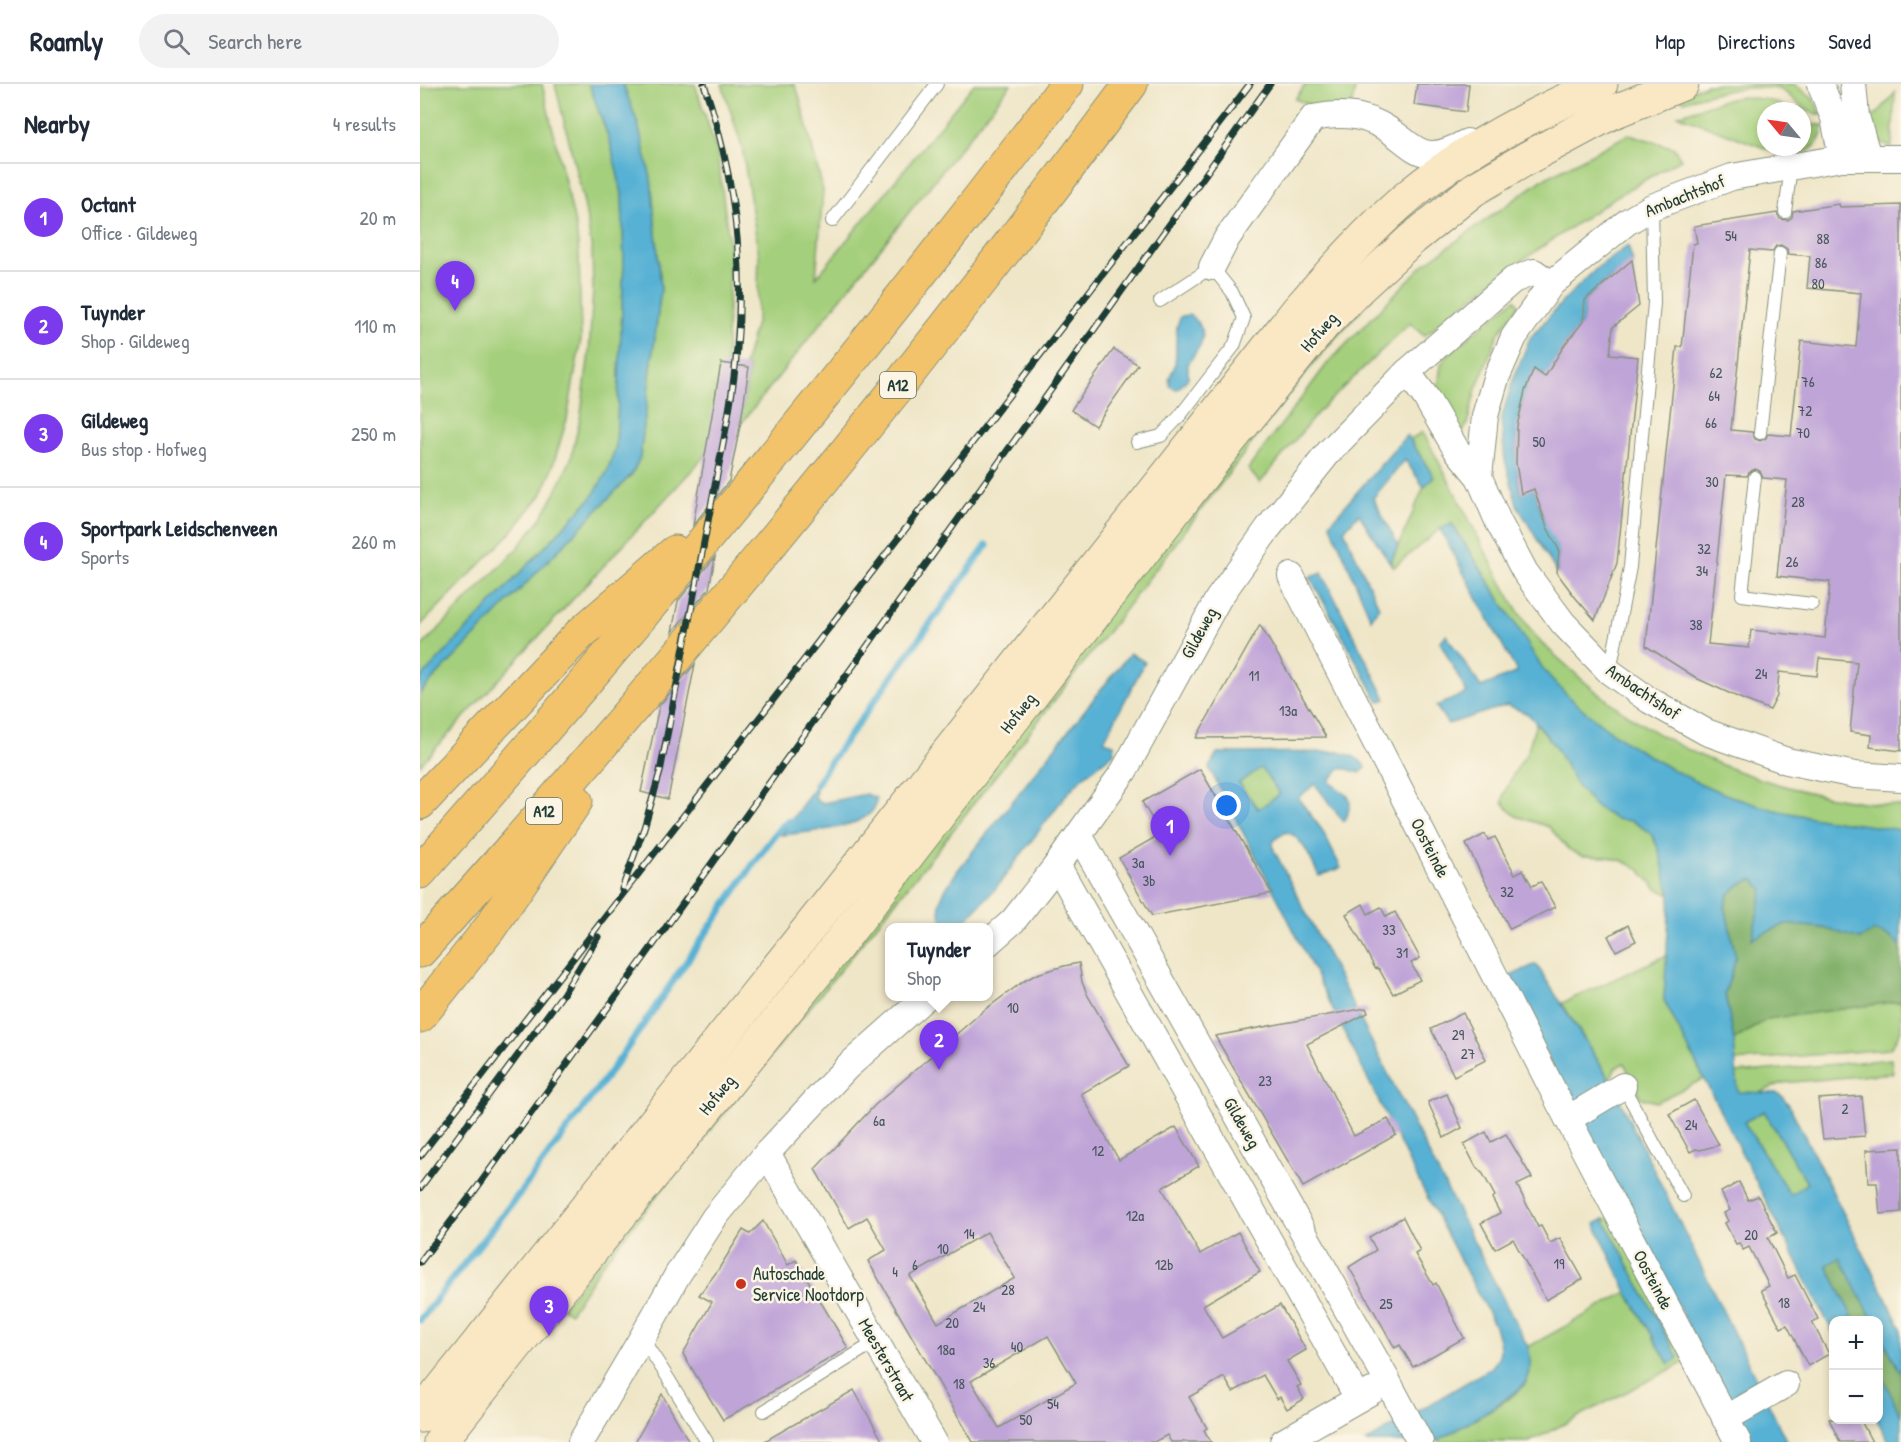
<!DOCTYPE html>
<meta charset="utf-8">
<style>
body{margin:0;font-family:"Patrick Hand",sans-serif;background:#f2f2f3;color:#1f2937}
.controls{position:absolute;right:18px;bottom:18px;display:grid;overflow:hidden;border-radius:12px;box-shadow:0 3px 9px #0003}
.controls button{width:54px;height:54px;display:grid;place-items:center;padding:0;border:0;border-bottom:2px solid #e0e1e3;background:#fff;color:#1f2937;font:30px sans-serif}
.compass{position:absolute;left:1337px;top:18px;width:54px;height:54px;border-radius:50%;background:#fff;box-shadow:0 3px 9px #0003;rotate:299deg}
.you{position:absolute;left:807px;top:722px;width:21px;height:21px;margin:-15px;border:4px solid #fff;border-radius:50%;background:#1a73e8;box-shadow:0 0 0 9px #1a73e833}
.badge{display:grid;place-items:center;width:39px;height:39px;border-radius:50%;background:#7c3aed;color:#fff;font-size:20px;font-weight:700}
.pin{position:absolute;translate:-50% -50px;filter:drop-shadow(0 2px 3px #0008)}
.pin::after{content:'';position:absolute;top:32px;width:21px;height:18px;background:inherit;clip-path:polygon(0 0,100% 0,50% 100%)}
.popup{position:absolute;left:465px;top:839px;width:108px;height:78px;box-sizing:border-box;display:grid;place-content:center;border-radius:12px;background:#fff;filter:drop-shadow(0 2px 4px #0005);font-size:20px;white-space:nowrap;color:#747a83}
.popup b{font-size:22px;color:#1f2937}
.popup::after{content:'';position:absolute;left:50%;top:100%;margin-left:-12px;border:12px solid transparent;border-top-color:#fff}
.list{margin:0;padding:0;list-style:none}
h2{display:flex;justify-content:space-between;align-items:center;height:78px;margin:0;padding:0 24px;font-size:26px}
h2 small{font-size:20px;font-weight:400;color:#747a83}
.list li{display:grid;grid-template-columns:39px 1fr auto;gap:18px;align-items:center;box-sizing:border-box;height:108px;padding:0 24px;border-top:2px solid #e0e1e3}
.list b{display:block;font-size:22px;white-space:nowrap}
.list p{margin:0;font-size:20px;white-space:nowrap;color:#747a83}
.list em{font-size:20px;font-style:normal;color:#747a83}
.icon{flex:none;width:33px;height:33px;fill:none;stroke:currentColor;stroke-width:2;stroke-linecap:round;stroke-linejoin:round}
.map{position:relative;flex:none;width:1481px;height:1358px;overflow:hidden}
header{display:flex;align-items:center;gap:36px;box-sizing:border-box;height:84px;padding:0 30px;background:#fff;border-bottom:2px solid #e0e1e3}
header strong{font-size:28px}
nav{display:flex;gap:33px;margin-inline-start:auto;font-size:21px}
.search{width:420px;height:54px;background:#f2f2f3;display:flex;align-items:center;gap:15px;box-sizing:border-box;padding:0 21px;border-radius:33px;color:#747a83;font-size:22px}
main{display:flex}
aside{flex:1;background:#fff}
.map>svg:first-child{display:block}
.green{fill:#a4cf7c;stroke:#628658;stroke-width:1.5}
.forest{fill:#83b26c;stroke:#517850;stroke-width:1.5}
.water{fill:#56b1d4;stroke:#3a7784;stroke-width:1.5;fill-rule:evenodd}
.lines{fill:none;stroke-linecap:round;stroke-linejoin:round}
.stream{stroke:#56b1d4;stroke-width:7}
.building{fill:#bfa4d8;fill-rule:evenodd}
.lane-casing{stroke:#87927e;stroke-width:14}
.street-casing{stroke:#87927e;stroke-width:28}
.secondary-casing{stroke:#87927e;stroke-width:35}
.highway-casing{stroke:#87927e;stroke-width:35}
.lane{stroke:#fff;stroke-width:12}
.street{stroke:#fff;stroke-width:26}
.secondary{stroke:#fae7c3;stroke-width:33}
.highway{stroke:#f2c36a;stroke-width:33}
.rail-casing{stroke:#1f3d34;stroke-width:7}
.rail{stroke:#fcf5e5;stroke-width:4.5;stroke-dasharray:14;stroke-linecap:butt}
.poi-dot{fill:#c8321e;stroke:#fcf5e5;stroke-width:2}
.labels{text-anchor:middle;stroke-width:5;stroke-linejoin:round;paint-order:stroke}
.number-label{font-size:15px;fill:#47575d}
.shield{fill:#fcf5e5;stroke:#617469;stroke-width:1.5}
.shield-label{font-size:16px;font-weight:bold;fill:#1f3d34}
.street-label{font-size:18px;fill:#1f3d34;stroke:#fcf5e5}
.poi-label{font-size:18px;fill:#1f3d34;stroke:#fcf5e5;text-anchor:start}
</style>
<header>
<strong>Roamly</strong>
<div class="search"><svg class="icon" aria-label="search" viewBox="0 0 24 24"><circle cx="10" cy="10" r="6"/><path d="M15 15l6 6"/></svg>Search here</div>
<nav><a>Map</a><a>Directions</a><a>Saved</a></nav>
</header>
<main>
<aside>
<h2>Nearby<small>4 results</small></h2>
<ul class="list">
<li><span class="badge">1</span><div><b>Octant</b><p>Office · Gildeweg</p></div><em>20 m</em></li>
<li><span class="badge">2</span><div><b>Tuynder</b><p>Shop · Gildeweg</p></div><em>110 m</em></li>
<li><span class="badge">3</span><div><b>Gildeweg</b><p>Bus stop · Hofweg</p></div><em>250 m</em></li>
<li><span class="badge">4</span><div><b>Sportpark Leidschenveen</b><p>Sports</p></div><em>260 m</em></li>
</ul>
</aside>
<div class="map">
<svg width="1481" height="1358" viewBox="0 0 1481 1358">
<rect width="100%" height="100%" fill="#fcf5e5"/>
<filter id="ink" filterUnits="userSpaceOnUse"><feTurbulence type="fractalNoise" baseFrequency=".0167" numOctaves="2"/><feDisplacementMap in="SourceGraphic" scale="12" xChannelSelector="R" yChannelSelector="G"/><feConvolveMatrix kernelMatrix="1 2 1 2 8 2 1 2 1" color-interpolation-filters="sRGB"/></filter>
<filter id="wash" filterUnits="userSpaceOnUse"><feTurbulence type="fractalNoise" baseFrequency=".008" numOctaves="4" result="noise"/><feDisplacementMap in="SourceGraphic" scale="24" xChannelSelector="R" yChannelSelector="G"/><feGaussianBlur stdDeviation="1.35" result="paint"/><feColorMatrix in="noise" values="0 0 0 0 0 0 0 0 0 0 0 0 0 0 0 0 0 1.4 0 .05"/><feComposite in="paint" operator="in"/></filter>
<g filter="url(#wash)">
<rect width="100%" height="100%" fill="#efe6c8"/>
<g class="green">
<path d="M26,0H122L156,144L159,170L161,255L147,335L130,391L121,411L88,452L0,542V5Z"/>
<path d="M135,0H169L191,61L202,110L204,178L196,362L187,388L173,412L0,595V564L96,466L119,437L135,410L151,375L161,330L169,269L173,205L172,167L164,119Z"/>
<path d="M203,0H275L297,68L310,166L306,280L285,372L0,681V609L212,390L220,373L241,204L231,94L218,40Z"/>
<path d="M302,0H374L379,11L403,106L396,194L554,0H591L320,341L329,283L324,282L337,235L339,171L322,63Z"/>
<path d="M886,0H936L931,25H899L875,15Z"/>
<path d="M1285,0H1374L1392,14L1402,30C1384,32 1374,11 1359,5C1329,0 1293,8 1264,17L1257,10L1285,2Z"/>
<path d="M1475,9L1472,63C1452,58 1451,51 1444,34L1457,30Z"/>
<path d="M1320,13C1339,14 1355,15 1371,27H1346V63H1382V37L1389,41H1404C1400,64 1389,69 1368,73L1258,31L1304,16Z"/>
<path d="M1209,50L1254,64L1261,75L1197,112L1075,195L1004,252L990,239L899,327L840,399L828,385L907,280L1003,181L1122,96Z"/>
<path d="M954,212L906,264L871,308L690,545L519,764L182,1180L150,1229L142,1224L863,304Z"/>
<path d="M1095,215L1099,221L1078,250L1056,305L1047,341L1041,351L1018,303L1021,281L1027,271Z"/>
<path d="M1003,348C1023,386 1043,423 1062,461C1079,493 1095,527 1118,555C1126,564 1136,572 1145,580C1235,667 1357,713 1481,722V746C1439,740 1396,736 1355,726C1278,707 1183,653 1130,594C1117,579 1108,560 1098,544C1076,509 1054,474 1032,440L1020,445L974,483L971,479L1004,403L1013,393L990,355Z"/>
<path d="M1116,639L1136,664L1157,702L1195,735L1212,737L1231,749L1239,766L1250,811L1237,805L1219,785L1203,777L1189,773L1162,772L1148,765L1129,743L1096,732L1089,726L1083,718L1084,710L1094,689L1107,669Z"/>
<path d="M841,683L860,710L838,725L819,699Z"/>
<path d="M1247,871L1244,916L1284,995L1236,1018L1221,1014L1204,979L1195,984L1190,996L1142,919Z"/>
<path d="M1481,917V947L1470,965L1315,977L1314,956L1347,935Z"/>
<path d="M1471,975L1473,989L1362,999L1337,1010L1318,1008L1316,989Z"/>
<path d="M1344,1027L1387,1099L1370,1111L1324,1038Z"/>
<path d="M1193,1134L1269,1276L1109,1358H1019L1018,1356C1037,1345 1094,1316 1105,1300C1112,1290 1111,1275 1108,1263L1207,1208L1248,1279L1258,1274L1184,1135Z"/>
</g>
<g class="forest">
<path d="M1333,795L1343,805L1332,855L1365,840L1404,844L1440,855L1454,847L1469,852L1481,863V917L1347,935L1314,956L1305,910L1316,874L1305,822L1309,810L1319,801Z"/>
<path d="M1421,1174L1453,1236H1434L1407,1180Z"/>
<path d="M1458,1247L1481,1290V1332L1459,1286Z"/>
</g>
<g class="water">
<path d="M169,0H203L218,40L231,94L241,204L220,373L212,390L0,609V595L173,412L187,388L196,362L204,178L202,110L191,61Z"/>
<path d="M1208,162L1213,178L1190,194L1165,215L1163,238L1145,260L1126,293L1114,286C1096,326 1092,366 1101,410L1114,404L1122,430L1139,466L1137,489L1097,421L1085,376L1081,336L1093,296L1110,254L1145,215L1178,183Z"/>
<path d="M769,231L778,238L783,250L781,260L768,280V294L758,305H754L750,302C748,293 751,291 754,284C759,269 752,242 762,232Z"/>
<path d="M987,351L1014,393L1004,403L985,376L953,414L978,461L970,479L939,430L924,446L959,523L951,535L910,439Z"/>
<path d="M1032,440C1054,474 1076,509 1098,544C1108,560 1117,579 1130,593C1183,653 1278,707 1355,726C1396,736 1439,739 1481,746V863L1469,852L1454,847L1440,855L1404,844L1365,840L1332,855L1343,805L1333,795L1319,801L1309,810L1305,822L1316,874L1305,910L1314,956L1318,1008L1357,1009L1362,1012L1369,1021L1481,1244V1290L1459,1247L1458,1236H1453L1420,1174L1407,1181L1434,1236H1414L1413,1249L1244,916L1250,811L1239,766L1231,749L1212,737L1195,735L1175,722L1157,702L1136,664L1121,644L1108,630L1087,621L1028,640L1016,622L1047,609L1020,558L1026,551L1061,603L1097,588L1020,445ZM1344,1027L1387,1099L1370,1111L1324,1038Z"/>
<path d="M902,489L966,615L959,618L890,493Z"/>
<path d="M710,569L725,578L684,657L694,660V669L662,694L645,712L576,804L541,841L525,842C512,819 525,806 538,786Z"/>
<path d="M919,668C930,671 941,674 946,684L940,689L927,685H919L909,697C928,715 936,708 925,737H923L895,700L878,714L902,746L921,784L899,792C892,778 882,751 866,748L855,755L853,760L854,766C940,932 1022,1098 1108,1263C1111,1274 1112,1289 1105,1299C1099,1309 1028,1352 1015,1357C1005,1358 960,1358 946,1358L1071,1284C1085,1268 1080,1261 1075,1242L995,1090L861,821L789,684L797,669ZM841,684L860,710L838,725L819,699Z"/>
<path d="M396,701L395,713L398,718L403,719L446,710L456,714C459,746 383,748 361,751Z"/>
<path d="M1116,880L1190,996L1367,1358H1329L1086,894Z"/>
<path d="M1184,1135L1258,1274L1249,1280L1207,1208L1175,1140Z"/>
<path d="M1459,1286L1481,1332V1358H1469L1457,1336Z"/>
</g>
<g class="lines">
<g class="stream">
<path d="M396,701L408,681L567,461"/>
<path d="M0,1236L103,1105L201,973L341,769L361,743L370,737"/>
</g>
</g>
<g id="blocks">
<g class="building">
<path d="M997,0H1049L1046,28L994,21Z"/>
<path d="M1419,120L1420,123L1481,121V667L1450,663L1451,651L1430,648L1437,578L1399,574L1397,592L1359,588L1357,612L1350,626L1322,615L1278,595L1226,562L1257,263H1262L1273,160L1277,159L1274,142L1357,129L1360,135L1368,136L1372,133L1373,127ZM1361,161L1367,165L1368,170L1390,172L1387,204L1441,209L1436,263L1381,257L1371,352L1348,350L1346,354L1340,357L1335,355L1332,348L1311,346L1330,166L1352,168L1356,162ZM1335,385L1340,387L1343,394L1367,396L1357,492L1410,498L1405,554L1331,546L1329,564L1288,560L1306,391L1327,392L1329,388Z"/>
<path d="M1212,176L1219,222L1193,243L1190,270L1218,273L1197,479L1175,536L1155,513L1137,489L1139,466L1127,443L1114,405L1101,410L1096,379L1097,342L1105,307L1114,285L1125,293L1145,260L1163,238L1165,216Z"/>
<path d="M694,265L718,281L675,342L651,326Z"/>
<path d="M301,279L329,283L321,337L309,397L273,441Z"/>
<path d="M295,473L289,505L252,548L258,517Z"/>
<path d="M840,541L906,653L776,654L793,624Z"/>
<path d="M275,580L248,715L221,708L239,622Z"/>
<path d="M780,685L852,809L732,832L699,774L741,750L722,718Z"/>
<path d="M1065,750L1068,756L1075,753L1095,790L1103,786L1112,802L1121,798L1135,823L1090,845L1046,760Z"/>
<path d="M943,820L948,830L961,823L966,833L975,828L1000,874L991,879L1000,896L973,910L959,885L955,884L926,830Z"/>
<path d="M1208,841L1216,857L1196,867L1188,852Z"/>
<path d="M659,879L662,898L668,912L709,982L661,1010L699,1076L756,1043L779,1082L742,1104L780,1170L818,1148L840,1188L783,1221L802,1254L860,1221L886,1266L867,1277L881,1301L877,1303L884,1315L867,1325L860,1313L857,1315L843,1291L813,1308L804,1293L769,1313L787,1344L784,1346L791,1358H751L747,1351L734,1358H553L448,1177L466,1166L447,1133L429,1144L395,1085L455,1021L563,927L604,897L617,890L644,882ZM567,1148L595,1194L518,1239L490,1192ZM628,1252L656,1299L579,1344L551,1297Z"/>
<path d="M946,924L948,929L887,960L934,1052L968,1035L976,1051L883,1103L795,952Z"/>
<path d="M1043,929L1066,976L1034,992L1011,945Z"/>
<path d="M1027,1010L1042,1044L1024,1054L1008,1018Z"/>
<path d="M1441,1012L1445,1052L1403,1055L1398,1015Z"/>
<path d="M1274,1016L1299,1061L1280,1066L1276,1065L1270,1068L1249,1030Z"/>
<path d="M1066,1048L1071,1058L1086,1050L1112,1094L1097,1101L1118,1143L1121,1142L1130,1159L1140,1154L1163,1195L1126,1216L1093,1155L1075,1165L1061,1139L1080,1129L1072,1114L1075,1112L1063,1090L1056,1083L1044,1060Z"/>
<path d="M1481,1064V1128L1460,1130L1457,1099H1448L1446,1066Z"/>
<path d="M1319,1098L1328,1116L1338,1112L1357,1149L1348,1154L1368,1194L1375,1191L1398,1235L1392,1238L1409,1270L1388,1282L1367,1241L1361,1244L1341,1206L1349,1202L1329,1163L1323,1166L1319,1159L1316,1160L1305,1139L1308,1137L1304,1129L1310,1126L1301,1108Z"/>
<path d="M983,1133L1000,1167L995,1170L1013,1201L1016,1199L1044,1254L993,1283L980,1261L975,1264L929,1183L956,1166L949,1153Z"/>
<path d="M343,1137L368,1181L376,1176L428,1264L303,1336L263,1270L292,1218L279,1211L298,1186L323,1146L330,1150Z"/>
<path d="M434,1306L463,1358H343Z"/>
<path d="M242,1310L269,1358H215Z"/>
<path d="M1409,1335H1440L1452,1358H1420Z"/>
</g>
</g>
</g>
<g filter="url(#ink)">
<use href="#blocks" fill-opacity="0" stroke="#87927e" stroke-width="1.5"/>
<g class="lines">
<defs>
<g id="lane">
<path d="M1365,128L1371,83"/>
<path d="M412,137L517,0"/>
<path d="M1340,349L1360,169"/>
<path d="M717,358L741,352L759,333L814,262L824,234L812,208L792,183L740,217"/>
<path d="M1335,393L1322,511L1392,520"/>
<path d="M1190,587L1210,483L1234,219L1232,123"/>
<path d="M1203,1002L1263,1112"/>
<path d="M222,1254L250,1297"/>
<path d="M251,1299L287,1358"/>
<path d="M344,1327L455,1258"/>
</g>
<g id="street">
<path d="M1400,0L1414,34L1422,74"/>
<path d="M1433,0L1436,32L1448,73"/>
<path d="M792,183L807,154L893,34C912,30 934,29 952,37C995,54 993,88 1047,58"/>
<path d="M1131,200L1114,188L1093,196L987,288L1005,312L1036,365L1059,393L1078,437L1105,488L1143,539L1190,588L1229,616L1286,648L1367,677L1435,691L1481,694"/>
<path d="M1059,393L1065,332L1076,294L1094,253L1131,200L1207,138L1232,123L1312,93L1422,74H1481"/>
<path d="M871,492L1140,1020L1318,1358"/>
<path d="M659,751L968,1298L1000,1358"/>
<path d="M637,781L938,1314"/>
<path d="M568,859L593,837L637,781L704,687L798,515L849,443L909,368L987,288"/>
<path d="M1148,1035L1203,1002"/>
<path d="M347,1069L514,1358"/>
<path d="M1305,1335L1366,1300"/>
<path d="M161,1358L222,1254L258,1190L294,1134L347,1069L427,983L507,912"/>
<path d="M863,1358L952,1307"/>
</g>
<g id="secondary">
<path d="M0,1332L371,867L877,227C913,186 950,144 992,109C1048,63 1114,29 1181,0"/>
<path d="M20,1358L160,1181L397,888L795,375L904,240L938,205L992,155L1053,106L1109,73L1191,29L1262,0"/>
</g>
<g id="highway">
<path d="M0,719L160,550L255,468"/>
<path d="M0,788C225,534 441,271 647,0"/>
<path d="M0,867C250,589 488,300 711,0"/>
<path d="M0,932L69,845L156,717"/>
</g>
</defs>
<use href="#lane" class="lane-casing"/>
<use href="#street" class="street-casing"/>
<use href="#secondary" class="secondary-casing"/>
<use href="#highway" class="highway-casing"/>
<use href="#lane" class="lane"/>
<use href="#street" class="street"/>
<use href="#secondary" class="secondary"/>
<use href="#highway" class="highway"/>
<defs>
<g id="rail">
<path d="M202,805L224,744L240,688C256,608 271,528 286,448C297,387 312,326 317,264C325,174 313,85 284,0"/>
<path d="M0,1072L830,0"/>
<path d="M0,1104L143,910L178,853"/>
<path d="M0,1178L56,1105L226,871L850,0"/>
</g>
</defs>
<use href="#rail" class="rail-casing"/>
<use href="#rail" class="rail"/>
</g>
</g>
<circle class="poi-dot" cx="321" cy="1200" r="6"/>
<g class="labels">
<g class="number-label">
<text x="1311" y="157">54</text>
<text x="1403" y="160">88</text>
<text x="1401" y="184">86</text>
<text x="1398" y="205">80</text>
<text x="1296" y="294">62</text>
<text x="1388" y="303">76</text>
<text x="1294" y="317">64</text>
<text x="1385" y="332">72</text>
<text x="1291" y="344">66</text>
<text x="1383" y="354">70</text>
<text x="1119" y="363">50</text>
<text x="1292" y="403">30</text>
<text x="1378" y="423">28</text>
<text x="1284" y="470">32</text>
<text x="1372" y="483">26</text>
<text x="1282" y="492">34</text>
<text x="1276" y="546">38</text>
<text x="1341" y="595">24</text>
<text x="834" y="597">11</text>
<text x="868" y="632">13a</text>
<text x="718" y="784">3a</text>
<text x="729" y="802">3b</text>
<text x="1087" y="813">32</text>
<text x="969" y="851">33</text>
<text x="982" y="874">31</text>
<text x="593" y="929">10</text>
<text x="1038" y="956">29</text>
<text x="1048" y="975">27</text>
<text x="845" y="1002">23</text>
<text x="1425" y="1030">2</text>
<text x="459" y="1042">6a</text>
<text x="1271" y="1046">24</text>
<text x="678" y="1072">12</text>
<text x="715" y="1137">12a</text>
<text x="549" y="1155">14</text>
<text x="1331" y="1156">20</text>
<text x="523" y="1170">10</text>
<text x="1139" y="1185">19</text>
<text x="495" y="1186">6</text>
<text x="744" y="1186">12b</text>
<text x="475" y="1193">4</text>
<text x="588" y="1211">28</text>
<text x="1364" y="1224">18</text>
<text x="966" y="1225">25</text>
<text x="559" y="1228">24</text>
<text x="532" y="1244">20</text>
<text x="597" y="1268">40</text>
<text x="526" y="1271">18a</text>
<text x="569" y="1284">36</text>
<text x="539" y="1305">18</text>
<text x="633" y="1325">54</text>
<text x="606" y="1341">50</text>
</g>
<g class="shield">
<rect x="460" y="288" width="36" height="26" rx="4.5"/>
<rect x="106" y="714" width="36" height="26" rx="4.5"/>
</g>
<g class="shield-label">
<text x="478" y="307">A12</text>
<text x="124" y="733">A12</text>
</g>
<g class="street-label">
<text transform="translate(1265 112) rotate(-22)" y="6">Ambachtshof</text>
<text transform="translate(899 248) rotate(-49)" y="6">Hofweg</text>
<text transform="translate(779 549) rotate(-61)" y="6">Gildeweg</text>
<text transform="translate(1223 608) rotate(34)" y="6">Ambachtshof</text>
<text transform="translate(598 629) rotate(-52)" y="6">Hofweg</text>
<text transform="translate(1010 764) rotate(63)" y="6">Oosteinde</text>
<text transform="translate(297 1011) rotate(-51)" y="6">Hofweg</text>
<text transform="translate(822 1039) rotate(60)" y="6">Gildeweg</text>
<text transform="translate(1233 1196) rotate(62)" y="6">Oosteinde</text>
<text transform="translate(466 1276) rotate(60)" y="6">Meesterstraat</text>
</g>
<g class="poi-label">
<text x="333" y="1196">Autoschade<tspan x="333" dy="21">Service Nootdorp</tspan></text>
</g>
</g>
</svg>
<div class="controls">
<button>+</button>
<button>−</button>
</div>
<svg class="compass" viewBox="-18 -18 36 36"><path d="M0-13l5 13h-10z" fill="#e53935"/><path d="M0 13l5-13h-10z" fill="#747a83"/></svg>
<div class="you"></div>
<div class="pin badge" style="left:750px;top:772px">1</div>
<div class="pin badge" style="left:519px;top:986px">2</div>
<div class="popup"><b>Tuynder</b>Shop</div>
<div class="pin badge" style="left:129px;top:1252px">3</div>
<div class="pin badge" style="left:35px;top:227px">4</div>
</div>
</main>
